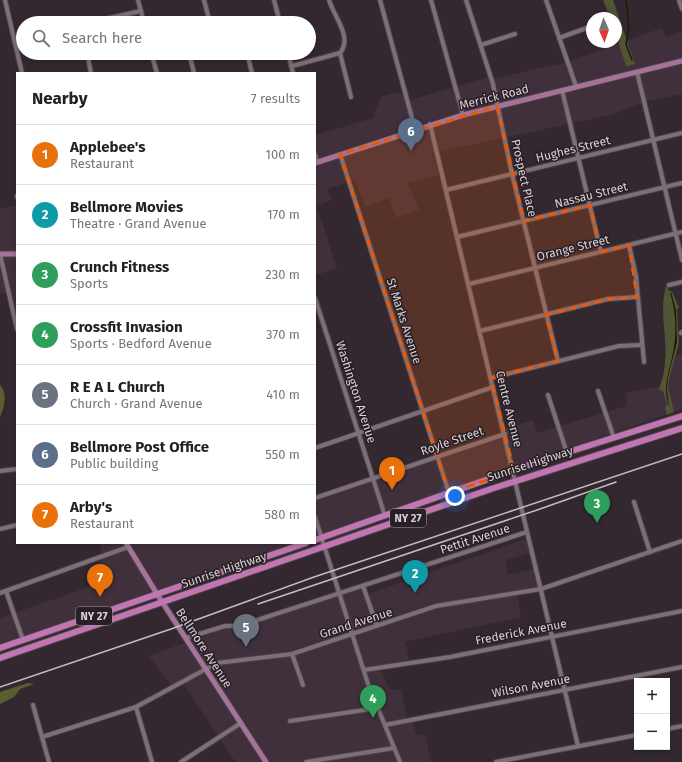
<!DOCTYPE html>
<meta charset="utf-8">
<style>
body{margin:0;font-family:"Fira Sans",sans-serif;background:#f6f6f6;color:#222}
.controls{position:absolute;right:12px;bottom:12px;display:grid;overflow:hidden;border-radius:0px;box-shadow:0 2px 6px #0003}
.controls button{width:36px;height:36px;display:grid;place-items:center;padding:0;border:0;border-bottom:1px solid #e0e0e0;background:#fff;color:#222;font:20px sans-serif}
.compass{position:absolute;left:586px;top:12px;width:36px;height:36px;border-radius:50%;background:#fff;box-shadow:0 2px 6px #0003;rotate:178deg}
.you{position:absolute;left:455px;top:496px;width:14px;height:14px;margin:-10px;border:3px solid #fff;border-radius:50%;background:#1a73e8;box-shadow:0 0 0 6px #1a73e833}
.badge{display:grid;place-items:center;width:26px;height:26px;border-radius:50%;background:#db2777;color:#fff;font-size:13px;font-weight:700}
.pin{position:absolute;translate:-50% -33px;filter:drop-shadow(0 1px 2px #0008)}
.pin::after{content:'';position:absolute;top:21px;width:14px;height:12px;background:inherit;clip-path:polygon(0 0,100% 0,50% 100%)}
.list{margin:0;padding:0;list-style:none}
h2{display:flex;justify-content:space-between;align-items:center;height:52px;margin:0;padding:0 16px;font-size:17px}
h2 small{font-size:13px;font-weight:400;color:#767676}
.list li{display:grid;grid-template-columns:26px 1fr auto;gap:12px;align-items:center;box-sizing:border-box;height:60px;padding:0 16px;border-top:1px solid #e0e0e0}
.list b{display:block;font-size:15px;white-space:nowrap}
.list p{margin:0;font-size:13px;white-space:nowrap;color:#767676}
.list em{font-size:13px;font-style:normal;color:#767676}
.icon{flex:none;width:22px;height:22px;fill:none;stroke:currentColor;stroke-width:2;stroke-linecap:round;stroke-linejoin:round}
.map{position:relative;flex:none;width:682px;height:762px;overflow:hidden}
.search{position:absolute;background:#fff;box-shadow:0 2px 6px #0003;left:16px;top:16px;width:300px;height:44px;display:flex;align-items:center;gap:10px;box-sizing:border-box;padding:0 14px;border-radius:22px;color:#767676;font-size:15px}
.panel{position:absolute;background:#fff;box-shadow:0 2px 6px #0003;left:16px;top:72px;width:300px;height:472px;border-radius:0px}
.map>svg:first-child{display:block}
.built{fill:#40303c}
.green{fill:#515534}
.forest{fill:#595e2e}
.water{fill:#1a1c04}
.lines{fill:none;stroke-linecap:round;stroke-linejoin:round}
.stream{stroke:#1a1c04;stroke-width:1.5}
.minor-casing{stroke:#4b4349;stroke-width:6}
.major-casing{stroke:#4b4349;stroke-width:7}
.highway-casing{stroke:#4b4349;stroke-width:8}
.minor{stroke:#7c6f78;stroke-width:4}
.major{stroke:#a5739a;stroke-width:5}
.highway{stroke:#c175b1;stroke-width:6}
.rail{stroke:#c4bcc1;stroke-width:1.5}
.marked{fill:#e8590c;fill-opacity:0.2;stroke:#e8590c;stroke-width:3;stroke-dasharray:8 5;stroke-linejoin:round}
.labels{text-anchor:middle;stroke-width:3;stroke-linejoin:round;paint-order:stroke}
.shield{fill:#291f26;stroke:#a49ca1;stroke-width:1}
.shield-label{font-size:11px;font-weight:bold;fill:#d8d1d6}
.street-label{font-size:12px;fill:#d8d1d6;stroke:#291f26}
</style>
<div class="map">
<svg width="682" height="762" viewBox="0 0 682 762">
<rect width="100%" height="100%" fill="#332830"/>
<g class="built">
<path d="M662,28L666,37L682,31V94L647,101L611,115L432,153L439,175L408,183L419,210L396,218L389,198L365,207L355,180L327,189L332,200L317,206L337,269L315,275V135L373,118L381,97L398,92L411,100L485,78H496L564,63Z"/>
<path d="M17,205V315L11,316L6,293H0V209Z"/>
<path d="M682,354V409L315,536V497L505,434V429L533,420L537,433L626,406V393L662,386L668,358Z"/>
<path d="M526,539L530,553L506,560L507,575L534,569L539,588L517,592L521,617L405,642L409,660L379,665L389,688L391,690L401,689L405,709L408,718H412L416,735L425,734L431,762H238L234,760L181,680L171,685L149,656L225,628H238L365,588L368,594Z"/>
<path d="M99,543H294L0,644V618L106,581L100,563L102,553Z"/>
</g>
<g class="green">
<path d="M603,0H613L635,64L626,66L616,35V18H610Z"/>
<path d="M667,284L669,291H672L679,308L677,309L679,343L669,379L668,388L674,412L667,415L665,407L667,405L663,391L659,390C661,381 665,372 665,362C668,337 658,308 667,284Z"/>
</g>
<g class="forest">
<path d="M0,385C8,393 4,408 0,417Z"/>
<path d="M28,683L34,684L20,689L14,697L0,704V692Z"/>
</g>
<path class="water" d="M670,292H671L676,310L677,342L668,377L667,389L669,408C662,381 670,373 674,347C677,328 675,310 670,292Z"/>
<g class="lines">
<path class="stream" d="M626,0L629,27L626,44L632,60"/>
<defs>
<g id="minor">
<path d="M5,0L22,73"/>
<path d="M138,0L144,23"/>
<path d="M204,0L210,23"/>
<path d="M274,0L280,23"/>
<path d="M380,0L415,129"/>
<path d="M431,0L463,115"/>
<path d="M466,0L493,84L512,174L558,361"/>
<path d="M546,0L576,86"/>
<path d="M679,0L682,9"/>
<path d="M87,23L141,11"/>
<path d="M559,38L592,26"/>
<path d="M14,39L23,37"/>
<path d="M481,45L515,34"/>
<path d="M87,53L91,73"/>
<path d="M151,53L157,73"/>
<path d="M189,53L194,73"/>
<path d="M247,53L252,73"/>
<path d="M288,53L293,73"/>
<path d="M340,53L351,97"/>
<path d="M292,66L340,53C353,37 334,17 329,0"/>
<path d="M637,72L682,260"/>
<path d="M562,90L601,252"/>
<path d="M430,124L578,746"/>
<path d="M315,154L317,162"/>
<path d="M340,154L449,493"/>
<path d="M446,190L682,133"/>
<path d="M17,197V196"/>
<path d="M457,237L682,183"/>
<path d="M629,245L636,276L644,362"/>
<path d="M0,254L17,329"/>
<path d="M469,284L682,232"/>
<path d="M669,285L682,282"/>
<path d="M315,298L385,516"/>
<path d="M480,331L608,299L637,297"/>
<path d="M681,333L682,332"/>
<path d="M491,378L619,346L641,345"/>
<path d="M598,391L614,438"/>
<path d="M548,395L567,453"/>
<path d="M315,448L493,387"/>
<path d="M0,471L17,469"/>
<path d="M315,498L505,434"/>
<path d="M634,502L650,552"/>
<path d="M315,517L368,684L400,762"/>
<path d="M0,529L17,525"/>
<path d="M363,586L377,626"/>
<path d="M6,591L23,640"/>
<path d="M0,593L128,547"/>
<path d="M186,638L225,626H239L527,532"/>
<path d="M292,654L303,685"/>
<path d="M364,670L450,657L682,611"/>
<path d="M33,705L49,762"/>
<path d="M136,707L152,762"/>
<path d="M290,721L378,708"/>
<path d="M385,725L682,667"/>
<path d="M667,729L682,726"/>
<path d="M42,737L136,707L217,663L292,654L436,606L541,589L682,541"/>
<path d="M181,762L241,723"/>
<path d="M306,762L394,748"/>
<path d="M496,762L637,735"/>
</g>
<g id="major">
<path d="M315,163L463,115L682,61"/>
<path d="M0,254H17"/>
<path d="M126,543L157,594L266,762"/>
</g>
<g id="highway">
<path d="M315,540L540,461L682,416"/>
<path d="M0,648L306,543"/>
<path d="M0,658L491,489L682,428"/>
</g>
</defs>
<use href="#minor" class="minor-casing"/>
<use href="#major" class="major-casing"/>
<use href="#highway" class="highway-casing"/>
<use href="#minor" class="minor"/>
<use href="#major" class="major"/>
<use href="#highway" class="highway"/>
<g class="rail">
<path d="M258,604L540,509L616,482"/>
<path d="M0,687L171,629L314,577L682,454"/>
</g>
</g>
<path class="marked" d="M497,106L524,221L590,205L601,252L629,245L637,297L608,299L546,315L558,361L491,378L514,471L449,493L340,154Z"/>
<g class="labels">
<g class="shield">
<rect x="390" y="509" width="36" height="18" rx="3"/>
<rect x="76" y="607" width="36" height="18" rx="3"/>
</g>
<g class="shield-label">
<text x="408" y="522">NY 27</text>
<text x="94" y="620">NY 27</text>
</g>
<g class="street-label">
<text transform="translate(494 97) rotate(-14)" y="4">Merrick Road</text>
<text transform="translate(573 149) rotate(-14)" y="4">Hughes Street</text>
<text transform="translate(524 178) rotate(77)" y="4">Prospect Place</text>
<text transform="translate(591 195) rotate(-14)" y="4">Nassau Street</text>
<text transform="translate(573 248) rotate(-14)" y="4">Orange Street</text>
<text transform="translate(404 321) rotate(72)" y="4">St Marks Avenue</text>
<text transform="translate(356 392) rotate(72)" y="4">Washington Avenue</text>
<text transform="translate(509 409) rotate(76)" y="4">Centre Avenue</text>
<text transform="translate(452 441) rotate(-19)" y="4">Royle Street</text>
<text transform="translate(530 464) rotate(-18)" y="4">Sunrise Highway</text>
<text transform="translate(475 539) rotate(-18)" y="4">Pettit Avenue</text>
<text transform="translate(224 570) rotate(-19)" y="4">Sunrise Highway</text>
<text transform="translate(356 623) rotate(-18)" y="4">Grand Avenue</text>
<text transform="translate(521 632) rotate(-11)" y="4">Frederick Avenue</text>
<text transform="translate(204 648) rotate(57)" y="4">Bellmore Avenue</text>
<text transform="translate(531 686) rotate(-11)" y="4">Wilson Avenue</text>
</g>
</g>
</svg>
<div class="controls">
<button>+</button>
<button>−</button>
</div>
<svg class="compass" viewBox="-18 -18 36 36"><path d="M0-13l5 13h-10z" fill="#e53935"/><path d="M0 13l5-13h-10z" fill="#767676"/></svg>
<div class="you"></div>
<div class="pin badge" style="left:392px;top:490px;background:#e8710a">1</div>
<div class="pin badge" style="left:415px;top:593px;background:#0f9aa8">2</div>
<div class="pin badge" style="left:597px;top:523px;background:#2e9e5b">3</div>
<div class="pin badge" style="left:373px;top:718px;background:#2e9e5b">4</div>
<div class="pin badge" style="left:246px;top:647px;background:#6b7280">5</div>
<div class="pin badge" style="left:411px;top:151px;background:#5c6f8a">6</div>
<div class="pin badge" style="left:100px;top:597px;background:#e8710a">7</div>
<div class="search"><svg class="icon" aria-label="search" viewBox="0 0 24 24"><circle cx="10" cy="10" r="6"/><path d="M15 15l6 6"/></svg>Search here</div>
<section class="panel">
<h2>Nearby<small>7 results</small></h2>
<ul class="list">
<li><span class="badge" style="background:#e8710a">1</span><div><b>Applebee's</b><p>Restaurant</p></div><em>100 m</em></li>
<li><span class="badge" style="background:#0f9aa8">2</span><div><b>Bellmore Movies</b><p>Theatre · Grand Avenue</p></div><em>170 m</em></li>
<li><span class="badge" style="background:#2e9e5b">3</span><div><b>Crunch Fitness</b><p>Sports</p></div><em>230 m</em></li>
<li><span class="badge" style="background:#2e9e5b">4</span><div><b>Crossfit Invasion</b><p>Sports · Bedford Avenue</p></div><em>370 m</em></li>
<li><span class="badge" style="background:#6b7280">5</span><div><b>R E A L Church</b><p>Church · Grand Avenue</p></div><em>410 m</em></li>
<li><span class="badge" style="background:#5c6f8a">6</span><div><b>Bellmore Post Office</b><p>Public building</p></div><em>550 m</em></li>
<li><span class="badge" style="background:#e8710a">7</span><div><b>Arby's</b><p>Restaurant</p></div><em>580 m</em></li>
</ul>
</section>
</div>
